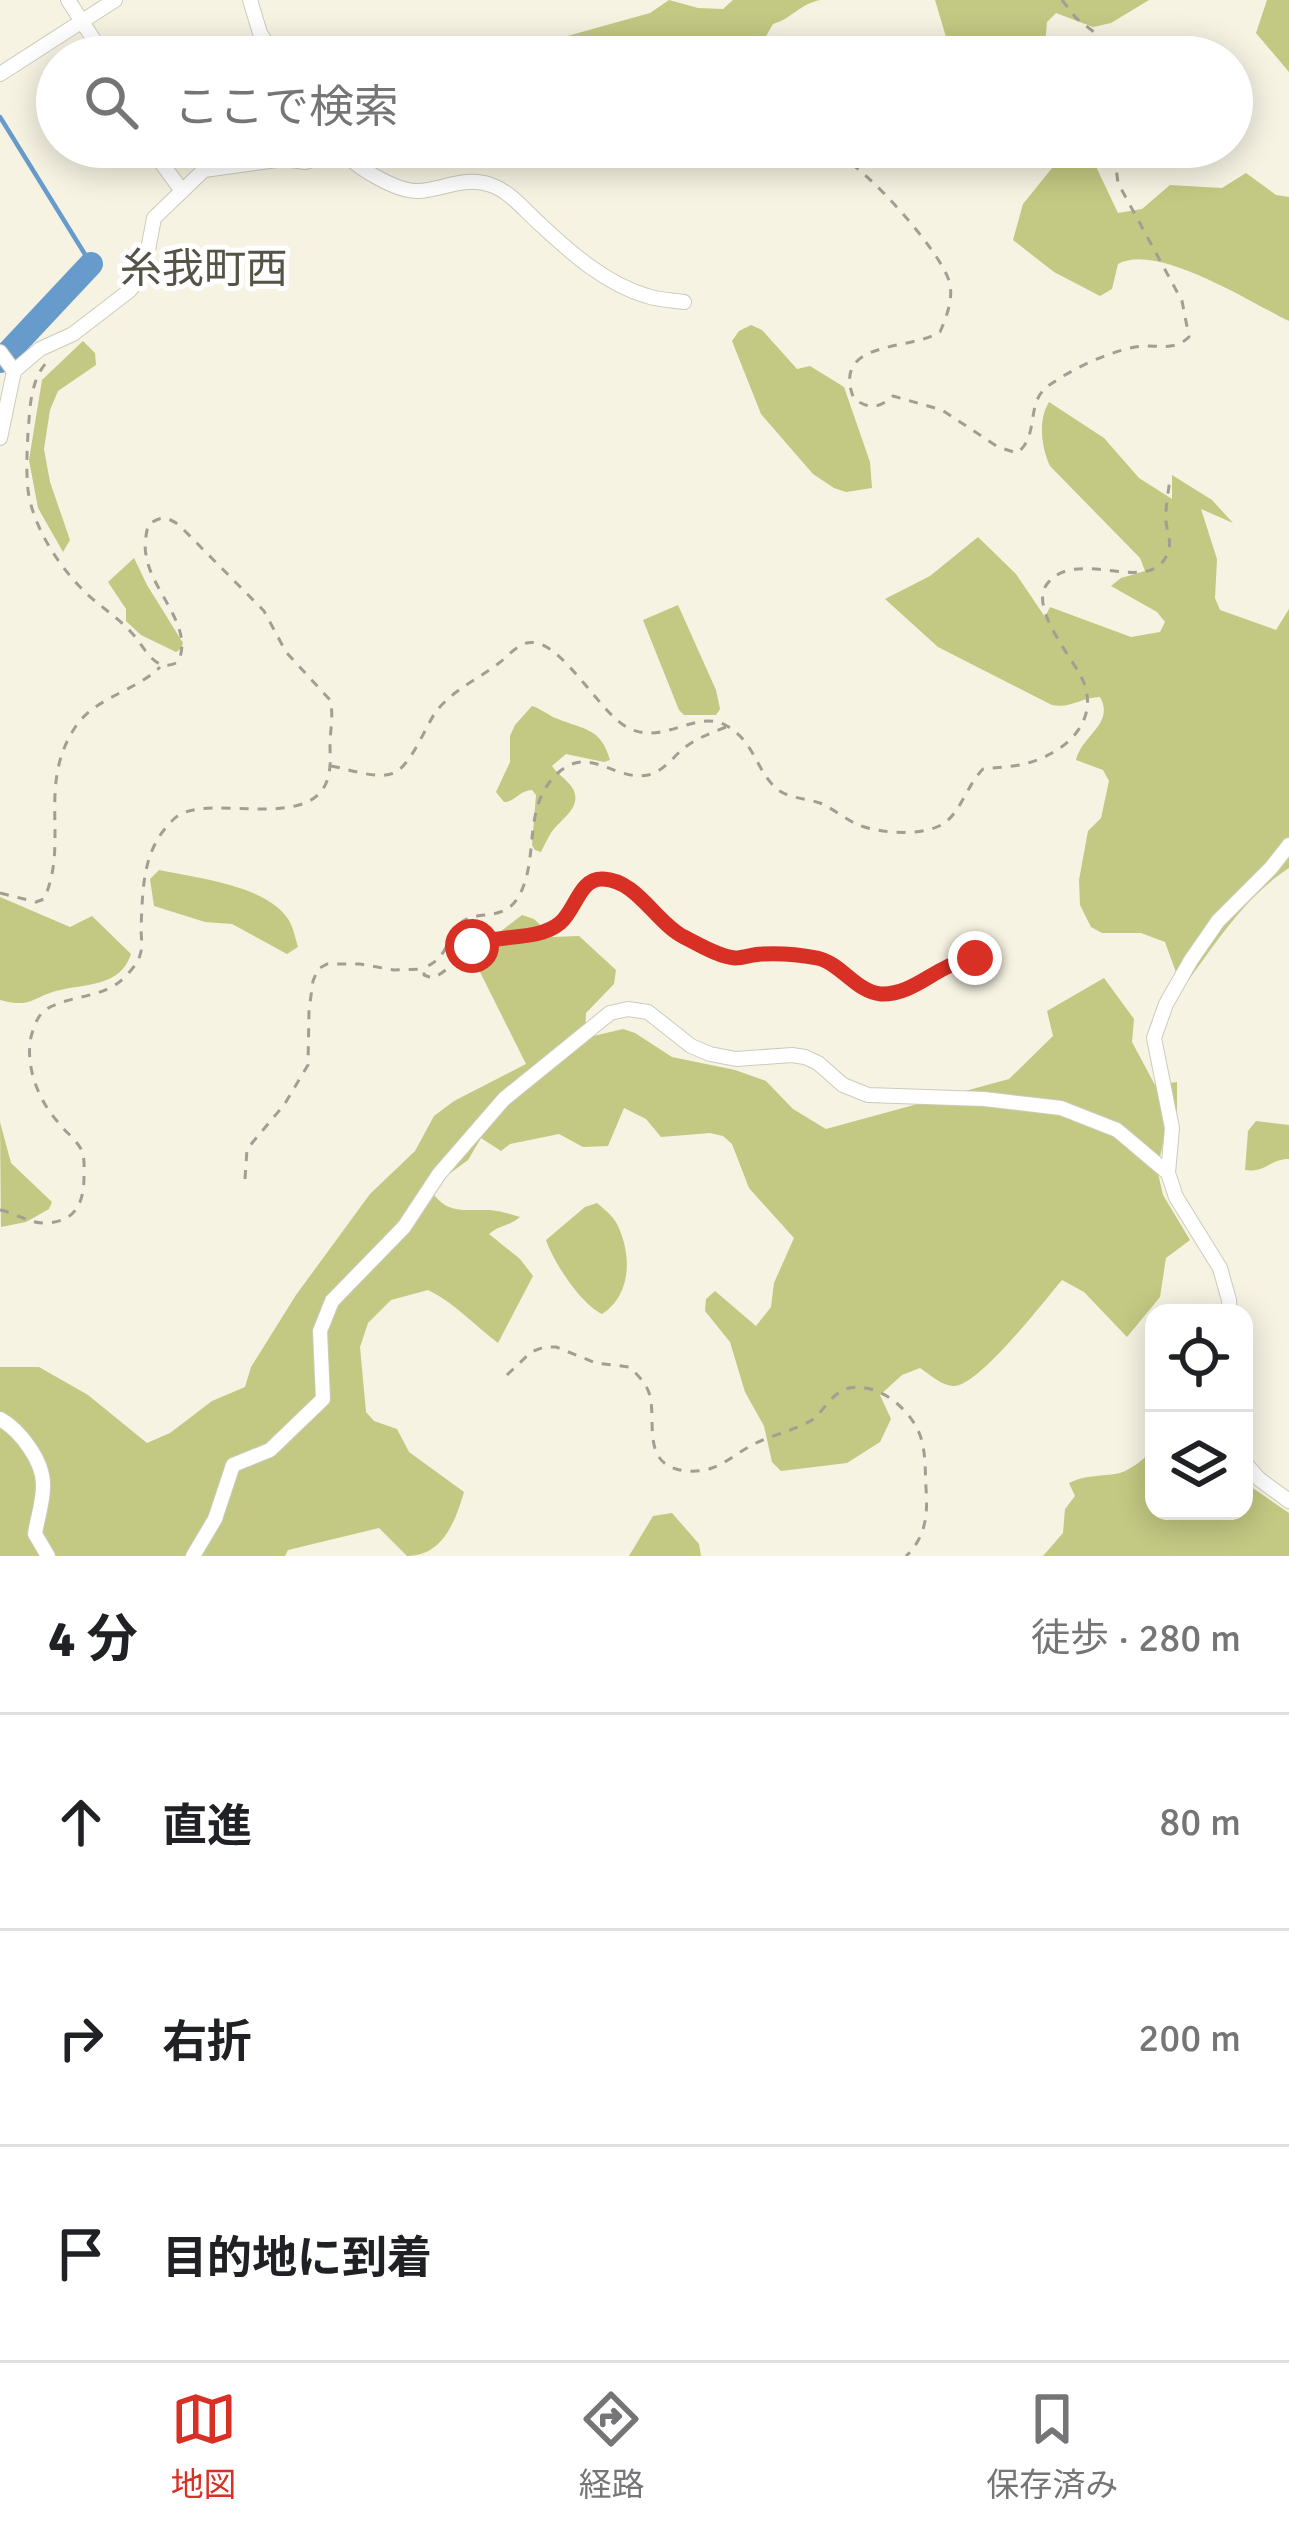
<!DOCTYPE html>
<html lang="ja">
<meta charset="utf-8">
<style>
body{margin:0;font-family:Signika,"Noto Sans JP",sans-serif;background:#f2f2f2;color:#202124}
.controls{position:absolute;right:36px;bottom:36px;display:grid;overflow:hidden;border-radius:24px;box-shadow:0 6px 30px #0003}
.controls button{width:108px;height:108px;display:grid;place-items:center;padding:0;border:0;border-bottom:3px solid #e0e0e0;background:#fff;color:#202124;font:60px sans-serif}
.stop{position:absolute;width:36px;height:36px;margin:-27px;border:9px solid #d93025;border-radius:50%;background:#fff}
.stop.end{background:#d93025;border-color:#fff;box-shadow:0 3px 12px #0008}
.list{margin:0;padding:0;list-style:none}
h2{display:flex;justify-content:space-between;align-items:center;height:156px;margin:0;padding:0 48px;font-size:51px}
h2 small{font-size:39px;font-weight:400;color:#757577}
.list li{display:grid;grid-template-columns:78px 1fr auto;gap:36px;align-items:center;box-sizing:border-box;height:216px;padding:0 48px;border-top:3px solid #e0e0e0}
.list b{display:block;font-size:45px;white-space:nowrap}
.list em{font-size:39px;font-style:normal;color:#757577}
.icon{flex:none;width:66px;height:66px;fill:none;stroke:currentColor;stroke-width:2;stroke-linecap:round;stroke-linejoin:round}
.map{position:relative;flex:none;width:1289px;height:1556px;overflow:hidden}
.search{position:absolute;background:#fff;box-shadow:0 6px 30px #0003;left:36px;right:36px;top:36px;height:132px;display:flex;align-items:center;gap:30px;box-sizing:border-box;padding:0 42px;border-radius:66px;color:#757577;font-size:45px}
.sheet{height:804px;background:#fff}
nav{display:flex;justify-content:space-around;align-items:center;box-sizing:border-box;height:168px;border-top:3px solid #e0e0e0;background:#fff;font-size:33px;color:#757577}
nav a{display:grid;justify-items:center;gap:6px}
nav .on{color:#d93025}
.map>svg:first-child{display:block}
.forest{fill:#c3c882}
.lines{fill:none;stroke-linecap:round;stroke-linejoin:round}
.stream{stroke:#679bcb;stroke-width:4.5}
.river{stroke:#679bcb;stroke-width:24}
.street-casing{stroke:#cecbbb;stroke-width:16}
.path{stroke:#a19f93;stroke-width:3;stroke-dasharray:9 9;stroke-linecap:butt}
.street{stroke:#fff;stroke-width:14}
.route{stroke:#d93025;stroke-width:15}
.labels{text-anchor:middle;stroke-width:10;stroke-linejoin:round;paint-order:stroke}
.quarter-label{font-size:42px;fill:#565346;stroke:#fff}
</style>
<div class="map">
<svg width="1289" height="1556" viewBox="0 0 1289 1556">
<rect width="100%" height="100%" fill="#f6f3e3"/>
<g class="forest">
<path d="M669,0L698,8L723,9L733,0H820C798,5 793,18 773,24L754,57H562L556,52L553,40L650,13Z"/>
<path d="M935,0H1149L1111,23L1093,27L1056,13L1047,22L1044,57H952Z"/>
<path d="M1267,0H1289V72L1256,33Z"/>
<path d="M1077,148L1089,152L1118,213L1142,209L1170,185L1222,188L1246,173L1276,195L1289,197V321C1251,303 1157,242 1118,264L1112,289L1100,296L1054,272L1013,240L1023,204L1065,152Z"/>
<path d="M751,325L762,330L797,369L810,366L844,387L870,462L872,488L846,492L834,488L813,474L761,414L732,341L739,331Z"/>
<path d="M83,341L95,353L96,365L58,391L50,410L44,449L50,482L70,540L63,552L38,508L29,460L42,380Z"/>
<path d="M1049,402L1104,438L1139,478L1172,499V475L1212,500L1233,523L1201,509L1217,559L1215,598L1220,610L1276,630L1289,609V868C1244,897 1213,947 1182,989L1165,942L1141,933H1102L1091,927L1080,905L1079,880L1088,831L1101,818L1109,781L1103,770L1076,760C1082,735 1115,724 1100,697C1082,697 1070,709 1052,705L938,647L885,599L930,576L978,537L1016,574L1045,617L1050,607L1131,637L1160,632L1165,622L1157,612L1111,586L1121,578L1145,571L1140,558L1050,466C1041,447 1038,420 1049,402Z"/>
<path d="M134,558L147,585L183,643L181,649L176,652L141,635L126,621V609L108,582Z"/>
<path d="M678,605L716,690L720,709L716,715H684L679,710L643,620Z"/>
<path d="M532,706C542,709 549,716 558,719C585,730 601,728 610,760L604,762L566,754L552,766C557,774 569,781 573,789C583,808 559,820 551,833C547,839 544,846 541,852L535,850L532,845L536,795L532,790C520,790 515,802 504,802L496,792L510,762V736L515,725Z"/>
<path d="M159,870C196,878 266,885 288,919C293,926 295,937 298,947L287,954L232,924L205,922L154,906L150,879Z"/>
<path d="M0,897L70,927L92,916L131,954C120,988 85,983 56,991C29,999 32,1008 0,1000Z"/>
<path d="M522,915L534,919L553,937L579,936L616,970L614,984L586,1013L585,1038L623,1029L635,1033L672,1057L735,1070L766,1081L793,1109L826,1129L1009,1079L1053,1036L1047,1011L1104,978L1134,1019L1132,1042L1155,1085L1177,1082V1122L1163,1144L1157,1169L1163,1195L1190,1240L1166,1258L1160,1297L1127,1337L1084,1292L1062,1280C1045,1300 978,1387 954,1386C942,1386 929,1374 920,1368L902,1375L880,1395L891,1419L880,1442L847,1463L781,1471L772,1462L764,1426L745,1392L730,1342L705,1311L706,1299L715,1291L756,1326L771,1307L774,1283L794,1238L749,1188L732,1144L723,1136L710,1133L661,1137L646,1119L624,1108L608,1146L583,1147L559,1134L510,1144L501,1151L481,1138L468,1160L437,1183L434,1195C450,1215 466,1209 490,1210C500,1211 510,1214 520,1217C510,1226 499,1225 489,1234L520,1259L533,1276L498,1343C474,1325 455,1303 428,1290L391,1300L368,1323L360,1347L366,1412L374,1421L397,1429L409,1452L464,1492C455,1523 442,1556 407,1556L379,1528L288,1550L285,1556H0V1367H39L88,1395L147,1443L170,1433L212,1401L245,1387L251,1367L296,1295L370,1194L415,1151L434,1116L454,1101L526,1064L471,954Z"/>
<path d="M1256,1121L1289,1125V1159C1269,1159 1267,1173 1245,1170L1248,1131Z"/>
<path d="M0,1122L11,1163L52,1202L49,1209L26,1222L1,1227Z"/>
<path d="M597,1203C604,1209 613,1216 617,1224C632,1254 632,1295 602,1314C581,1304 554,1263 546,1240L585,1207Z"/>
<path d="M1154,1450V1511H1244V1482L1289,1513V1556H1043L1063,1533L1065,1509L1075,1496L1069,1483C1086,1474 1102,1477 1120,1473C1133,1469 1144,1458 1154,1450Z"/>
<path d="M672,1513L699,1544L701,1556H629L653,1516Z"/>
</g>
<g class="lines">
<path class="stream" d="M0,117L91,264"/>
<path class="river" d="M0,361L91,264"/>
<defs>
<g id="street">
<path d="M68,0L105,57"/>
<path d="M250,0L260,33L275,57"/>
<path d="M0,74L115,0"/>
<path d="M160,147L163,165L182,191"/>
<path d="M341,147C351,166 397,192 419,191C444,189 466,176 491,185C511,192 525,211 541,225C571,253 606,284 647,296C659,300 672,300 684,302"/>
<path d="M0,352L14,371"/>
<path d="M0,438L14,371L40,349L73,334L129,291L140,278L145,266L154,218L204,170L284,159L305,162L323,157L335,147"/>
<path d="M1230,1313L1229,1300L1220,1268L1176,1197L1168,1173L1172,1128L1154,1038L1166,1004L1191,960L1218,921L1271,868L1289,845"/>
<path d="M0,1419C20,1430 43,1461 43,1484C44,1500 37,1519 35,1534L48,1556"/>
<path d="M1244,1462L1259,1479L1289,1501"/>
<path d="M193,1556L215,1519L233,1465L270,1450L323,1399L320,1331L332,1301L404,1227L439,1174L504,1099L610,1013L628,1009L648,1012L691,1046L710,1054L736,1059L792,1055L805,1057L818,1063L843,1085L868,1095L984,1099L1061,1108L1117,1130L1168,1173"/>
</g>
</defs>
<use href="#street" class="street-casing"/>
<g class="path">
<path d="M1062,0L1076,18L1126,57"/>
<path d="M416,57L423,51L431,50L438,57"/>
<path d="M801,147C813,149 826,149 837,155C867,168 937,248 948,278C955,295 947,316 940,332C911,351 830,339 854,399C871,410 879,408 893,396L942,410L998,447L1017,453C1040,436 1025,403 1048,386C1072,369 1105,353 1135,347C1155,343 1172,353 1189,337L1182,301L1118,183L1115,160L1120,147"/>
<path d="M726,727C711,733 697,738 684,748C673,757 663,772 648,775C616,782 590,745 559,772C521,806 540,855 520,894C504,926 474,906 458,926C443,945 449,956 424,968V975L432,978C452,971 462,947 483,941C506,934 533,939 555,927C572,916 576,885 596,880C629,872 653,918 677,933C689,941 714,953 727,956C739,959 751,954 764,953C780,953 802,955 818,958C842,963 856,993 882,994C908,995 927,976 949,966C957,962 966,960 975,958"/>
<path d="M331,766C349,769 377,780 394,773C411,765 425,728 435,713C452,690 477,680 499,663C506,658 512,650 520,646C526,642 531,642 537,643C564,649 598,707 622,724C659,751 695,707 727,726C755,742 756,771 777,789C790,799 806,798 820,803C834,809 846,820 859,825C881,834 929,837 947,821C962,808 968,784 983,769C998,767 1014,767 1028,763C1063,753 1099,724 1084,683C1076,661 1028,609 1047,584C1077,544 1155,601 1169,549C1171,539 1167,532 1166,522C1165,507 1169,491 1170,476"/>
<path d="M0,893L36,902L44,899C70,842 36,785 76,726C96,697 136,691 160,667"/>
<path d="M245,1179L247,1149L284,1105L308,1065L309,1010L313,981L318,969L327,964H360L394,970L422,969"/>
<path d="M0,1210C14,1212 28,1223 43,1223C75,1223 84,1204 84,1176C84,1167 85,1157 81,1149C75,1138 64,1131 57,1121C38,1099 25,1066 31,1037C36,1019 40,1010 57,1004C77,996 100,996 118,983C125,978 138,964 140,955C143,947 141,936 141,928C143,887 142,848 175,818C206,790 318,837 329,773C331,764 330,754 330,745C330,730 334,715 330,700L286,652L264,611L179,525C166,516 161,516 148,525C146,535 144,545 146,555C151,591 195,627 178,662C154,675 145,646 130,631C117,617 101,607 87,594C60,568 33,528 28,490C26,471 27,452 28,433C30,408 30,382 46,363"/>
<path d="M507,1375L531,1352L544,1347H556L596,1363L629,1367C638,1375 647,1384 650,1396C656,1421 643,1459 676,1469C686,1472 702,1472 712,1468C726,1463 739,1452 752,1445C771,1435 794,1431 812,1420C824,1411 831,1394 846,1389C878,1379 916,1413 922,1442C926,1457 925,1473 926,1488C928,1514 926,1537 906,1556"/>
</g>
<use href="#street" class="street"/>
</g>
<g class="lines">
<path class="route" d="M472,946C498,933 537,942 560,923C576,910 579,878 603,879C637,880 656,923 684,937C698,944 719,957 735,958C744,958 753,954 762,954C779,953 801,955 817,958C841,963 856,992 881,994C907,995 927,976 949,966C957,962 966,960 975,958"/>
</g>
<g class="labels">
<g class="quarter-label">
<text x="204" y="283">糸我町西</text>
</g>
</g>
</svg>
<div class="controls">
<button><svg class="icon" aria-label="locate" viewBox="0 0 24 24"><circle cx="12" cy="12" r="6"/><path d="M12 2v4M12 18v4M2 12h4M18 12h4"/></svg></button>
<button><svg class="icon" aria-label="layers" viewBox="0 0 24 24"><path d="M12 4l9 5-9 5-9-5zM3 14l9 5 9-5"/></svg></button>
</div>
<div class="stop" style="left:472px;top:946px"></div>
<div class="stop end" style="left:975px;top:958px"></div>
<div class="search"><svg class="icon" aria-label="search" viewBox="0 0 24 24"><circle cx="10" cy="10" r="6"/><path d="M15 15l6 6"/></svg>ここで検索</div>
</div>
<section class="sheet">
<h2>4 分<small>徒歩 · 280 m</small></h2>
<ul class="list">
<li><svg class="icon" aria-label="ahead" viewBox="0 0 24 24"><path d="M12 20V5M6 11l6-6 6 6"/></svg><div><b>直進</b></div><em>80 m</em></li>
<li><svg class="icon" aria-label="right" viewBox="0 0 24 24"><path d="M7 20v-9h11M14 6l5 5-5 5"/></svg><div><b>右折</b></div><em>200 m</em></li>
<li><svg class="icon" aria-label="arrive" viewBox="0 0 24 24"><path d="M6 21V4h12l-3 4 3 4H6"/></svg><div><b>目的地に到着</b></div></li>
</ul>
</section>
<nav>
<a class="on"><svg class="icon" aria-label="map" viewBox="0 0 24 24"><path d="M3 6l6-2 6 2 6-2v14l-6 2-6-2-6 2zM9 4v14M15 6v14"/></svg>地図</a>
<a><svg class="icon" aria-label="directions" viewBox="0 0 24 24"><path d="M12 3l9 9-9 9-9-9zM9 14v-3h6M13 9l2 2-2 2"/></svg>経路</a>
<a><svg class="icon" aria-label="saved" viewBox="0 0 24 24"><path d="M7 4h10v16l-5-4-5 4z"/></svg>保存済み</a>
</nav>
